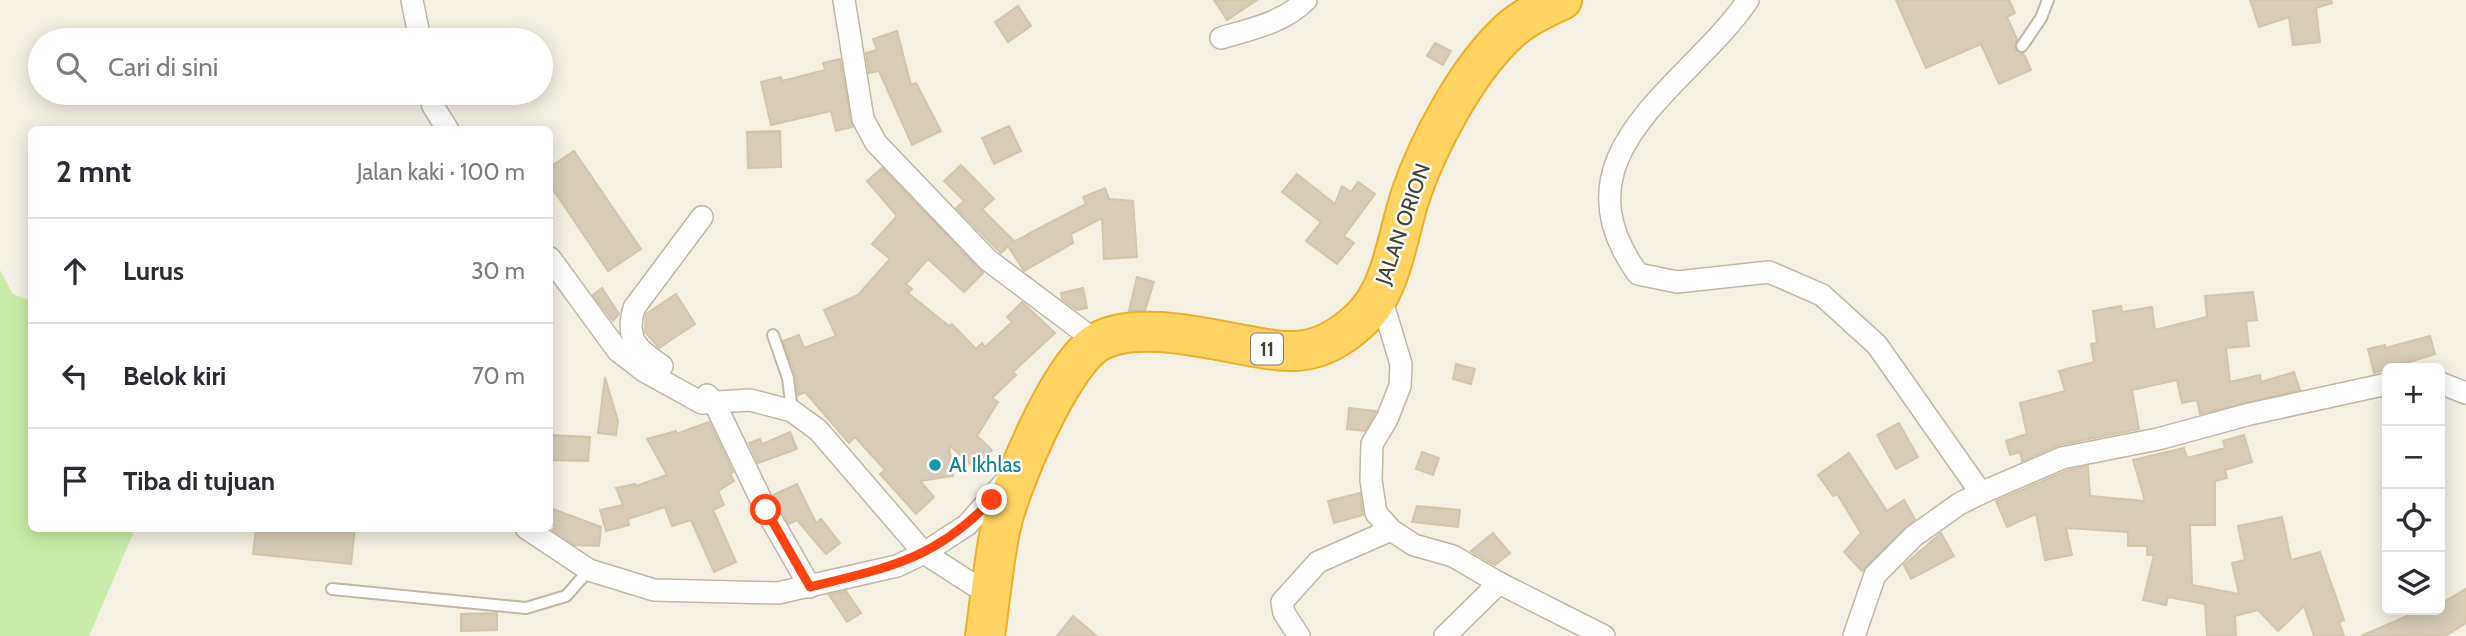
<!DOCTYPE html>
<html lang="id">
<meta charset="utf-8">
<style>
body{margin:0;font-family:Cabin,sans-serif;background:#f2f2f3;color:#2b2b33}
.controls{position:absolute;right:21px;bottom:21px;display:grid;overflow:hidden;border-radius:10px;box-shadow:0 4px 18px #0003}
.controls button{width:63px;height:63px;display:grid;place-items:center;padding:0;border:0;border-bottom:2px solid #e1e1e2;background:#fff;color:#2b2b33;font:35px sans-serif}
.stop{position:absolute;width:21px;height:21px;margin:-16px;border:5px solid #ff420f;border-radius:50%;background:#fff}
.stop.end{background:#ff420f;border-color:#fff;box-shadow:0 2px 7px #0008}
.list{margin:0;padding:0;list-style:none}
h2{display:flex;justify-content:space-between;align-items:center;height:91px;margin:0;padding:0 28px;font-size:30px}
h2 small{font-size:23px;font-weight:400;color:#7c7c81}
.list li{display:grid;grid-template-columns:46px 1fr auto;gap:21px;align-items:center;box-sizing:border-box;height:105px;padding:0 28px;border-top:2px solid #e1e1e2}
.list b{display:block;font-size:26px;white-space:nowrap}
.list em{font-size:23px;font-style:normal;color:#7c7c81}
.icon{flex:none;width:38px;height:38px;fill:none;stroke:currentColor;stroke-width:2;stroke-linecap:round;stroke-linejoin:round}
.map{position:relative;flex:none;width:2466px;height:636px;overflow:hidden}
.search{position:absolute;background:#fff;box-shadow:0 4px 18px #0003;left:28px;top:28px;width:525px;height:77px;display:flex;align-items:center;gap:18px;box-sizing:border-box;padding:0 24px;border-radius:38px;color:#7c7c81;font-size:26px}
.panel{position:absolute;background:#fff;box-shadow:0 4px 18px #0003;left:28px;top:126px;width:525px;height:406px;border-radius:10px}
.map>svg:first-child{display:block}
.green{fill:#caeca8}
.building{fill:#d6ccb8;stroke:#d2c5ab;stroke-width:2}
.lines{fill:none;stroke-linecap:round;stroke-linejoin:round}
.lane-casing{stroke:#c0b8a5;stroke-width:14}
.street-casing{stroke:#c0b8a5;stroke-width:24}
.highway-casing{stroke:#ecaf25;stroke-width:42}
.lane{stroke:#fff;stroke-width:10}
.street{stroke:#fff;stroke-width:21}
.highway{stroke:#ffd463;stroke-width:38}
.route{stroke:#ff420f;stroke-width:9}
.culture-dot{fill:#0f9aa8;stroke:#fff;stroke-width:2.5}
.labels{text-anchor:middle;stroke-width:5;stroke-linejoin:round;paint-order:stroke}
.shield{fill:#fff;stroke:#7e7970;stroke-width:2}
.shield-label{font-size:19px;font-weight:bold;fill:#464033}
.street-label{font-size:21px;fill:#464033;stroke:#fff}
.culture-label{font-size:21px;fill:#0d838f;stroke:#fff;text-anchor:start}
</style>
<div class="map">
<svg width="2466" height="636" viewBox="0 0 2466 636">
<rect width="100%" height="100%" fill="#f4f0e4"/>
<path class="green" d="M0,270L13,294L31,301L32,528L135,529L89,636H0Z"/>
<g class="building">
<path d="M1214,0H1257L1227,20Z"/>
<path d="M1896,0H2009L2015,13L2007,17L2017,39L2015,49L2024,54L2031,70L1999,84L1981,44L1926,68Z"/>
<path d="M2250,0H2331L2332,3L2316,8L2320,42L2293,45L2289,17L2259,27Z"/>
<path d="M1018,6L1031,26L1008,42L995,22Z"/>
<path d="M897,31L911,85L916,83L941,131L912,145L879,71L869,73L866,53L877,50L873,39Z"/>
<path d="M1435,43L1451,51L1443,65L1427,56Z"/>
<path d="M840,59L852,127L836,131L831,111L771,125L761,82L781,77L782,81L825,70L823,63Z"/>
<path d="M1009,126L1021,151L994,164L982,138Z"/>
<path d="M780,131L781,167L748,168L747,132Z"/>
<path d="M574,151L641,249L608,271L550,185V167Z"/>
<path d="M961,165L994,199L982,209L1013,240L1011,243L1027,235L1030,238L1028,234L1086,204L1083,197L1105,188L1109,199L1133,201L1137,257L1104,259L1102,218L1071,234L1073,243L1024,271L1008,246L1001,253L956,208L964,201L944,181Z"/>
<path d="M882,168L983,273L964,292L928,259L906,284L912,289L908,293L949,326L952,324L976,349L982,343L985,347L1012,322L1007,317L1022,302L1055,333L1013,372L1016,375L992,398L998,402L977,436L992,450L976,469L949,445L953,476L920,481L934,497L916,514L880,474L885,470L855,437L849,443L805,392L798,395L796,376L783,341L799,335L804,348L836,336L824,310L858,295L890,259L872,244L897,216L867,181Z"/>
<path d="M1297,174L1335,204L1342,186L1351,192L1358,182L1375,194L1344,236L1354,243L1337,264L1306,241L1321,222L1282,192Z"/>
<path d="M1137,277L1154,282L1145,310L1129,311Z"/>
<path d="M602,288L619,314L613,321L593,295Z"/>
<path d="M1083,288L1087,308L1077,310L1062,299L1061,293Z"/>
<path d="M2253,292L2257,320L2246,321L2249,346L2226,348L2230,382L2260,375L2261,382L2294,372L2300,390L2200,414L2197,400L2182,403L2177,380L2132,390L2139,429L2059,445L2022,461L2020,452L2010,455L2006,441L2027,434L2020,403L2065,391L2059,371L2094,362L2091,344L2097,343L2093,311L2121,306L2122,312L2152,307L2155,330L2207,317L2205,296Z"/>
<path d="M676,294L695,324L659,348L645,332L646,314Z"/>
<path d="M2430,336L2435,354L2374,373L2368,349L2385,345V348Z"/>
<path d="M1456,364L1475,369L1471,384L1453,379Z"/>
<path d="M605,377L618,421L616,435L598,433Z"/>
<path d="M1349,408L1376,411L1365,431L1347,429Z"/>
<path d="M709,422L733,472L730,474L734,481L718,491L724,505L713,510L736,562L714,572L691,520L672,526L665,507L628,519L629,525L606,531L600,510L623,505L616,488L635,484L636,486L667,475L647,439L676,431V434Z"/>
<path d="M1899,423L1918,457L1896,469L1877,435Z"/>
<path d="M790,432L797,449L758,463L749,443L760,439L762,444Z"/>
<path d="M550,435L590,437L588,461L550,460Z"/>
<path d="M2244,435L2252,462L2225,470L2227,478L2215,481V525H2190L2192,585L2239,594L2232,563L2245,560L2238,526L2282,517L2291,560L2320,552L2344,620L2339,622L2344,636H2314L2304,606L2278,631L2258,610L2235,616L2236,636H2207L2205,604L2168,597L2166,605L2143,600L2154,555H2147V546H2128V532L2066,528L2072,555L2045,560L2036,514L2007,527L1996,501L2066,471L2088,466L2090,496L2145,501L2133,460L2184,448L2187,458L2225,448L2223,441Z"/>
<path d="M1422,452L1439,458L1433,475L1416,469Z"/>
<path d="M1849,453L1887,511L1904,500L1915,519L1862,571L1844,552L1861,533L1837,494L1833,496L1818,475Z"/>
<path d="M797,484L816,523L821,519L840,543L826,554L797,520L789,524L773,495Z"/>
<path d="M1360,493L1363,515L1334,523L1328,501Z"/>
<path d="M1417,506L1460,510L1458,527L1412,522Z"/>
<path d="M550,508L601,527L599,546L574,545L553,530L555,526L550,523Z"/>
<path d="M256,528H355L351,564L253,554Z"/>
<path d="M1493,533L1510,553L1495,565L1471,551Z"/>
<path d="M1941,533L1954,556L1911,579L1904,565Z"/>
<path d="M2466,589V623L2445,636H2361L2421,610H2440V604Z"/>
<path d="M846,591L861,613L847,622L829,595Z"/>
<path d="M497,613V630L461,631V614Z"/>
<path d="M1073,616L1097,636H1057Z"/>
</g>
<g class="lines">
<defs>
<g id="lane">
<path d="M2022,46L2041,18L2048,0"/>
<path d="M773,335L788,378L792,411"/>
<path d="M332,589L526,608L566,596L589,570"/>
</g>
<g id="street">
<path d="M412,0L420,40"/>
<path d="M844,0L863,119L876,143L988,260L1097,342"/>
<path d="M1748,0C1689,87 1550,153 1638,274L1677,282L1769,272L1822,295L1877,345L1981,493"/>
<path d="M1221,38C1251,29 1283,23 1306,0"/>
<path d="M429,93L433,106L448,130"/>
<path d="M550,258L618,351L644,371L702,403L750,400L792,411L818,430L924,553L991,596"/>
<path d="M1379,291L1401,364L1400,386L1387,419L1372,444L1371,480L1376,513L1391,530L1414,545L1453,556L1499,583L1604,636"/>
<path d="M662,366C637,349 625,340 634,308L702,217"/>
<path d="M2440,383L2466,393"/>
<path d="M707,395L714,402L766,510L810,587"/>
<path d="M526,528L589,570L654,590L778,593L897,566L924,553L967,525L1005,482"/>
<path d="M1299,636L1284,613L1282,602L1318,562L1391,530"/>
<path d="M1445,636L1499,583"/>
<path d="M1854,636L1875,575L1914,536L1959,504L1981,493L2062,458L2158,439L2250,414L2387,384"/>
</g>
<path id="highway" d="M985,636C990,601 993,566 1000,531C1008,489 1061,363 1098,342C1132,322 1196,336 1233,343C1287,353 1316,361 1360,320C1393,290 1397,235 1411,194C1428,144 1466,73 1504,36C1520,19 1541,10 1562,0"/>
</defs>
<use href="#lane" class="lane-casing"/>
<use href="#street" class="street-casing"/>
<use href="#highway" class="highway-casing"/>
<use href="#lane" class="lane"/>
<use href="#street" class="street"/>
<use href="#highway" class="highway"/>
</g>
<g class="lines">
<path class="route" d="M766,510L810,587C889,567 933,561 992,500"/>
</g>
<circle class="culture-dot" cx="935" cy="465" r="7"/>
<g class="labels">
<rect class="shield" x="1251" y="333.5" width="32" height="31" rx="5"/>
<g class="shield-label">
<text x="1267" y="356">11</text>
</g>
<g class="street-label">
<text transform="translate(1403 224) rotate(-71)" y="7">JALAN ORION</text>
</g>
<g class="culture-label">
<text x="949" y="472">Al Ikhlas</text>
</g>
</g>
</svg>
<div class="controls">
<button>+</button>
<button>−</button>
<button><svg class="icon" aria-label="locate" viewBox="0 0 24 24"><circle cx="12" cy="12" r="6"/><path d="M12 2v4M12 18v4M2 12h4M18 12h4"/></svg></button>
<button><svg class="icon" aria-label="layers" viewBox="0 0 24 24"><path d="M12 4l9 5-9 5-9-5zM3 14l9 5 9-5"/></svg></button>
</div>
<div class="stop" style="left:766px;top:510px"></div>
<div class="stop end" style="left:992px;top:500px"></div>
<div class="search"><svg class="icon" aria-label="search" viewBox="0 0 24 24"><circle cx="10" cy="10" r="6"/><path d="M15 15l6 6"/></svg>Cari di sini</div>
<section class="panel">
<h2>2 mnt<small>Jalan kaki · 100 m</small></h2>
<ul class="list">
<li><svg class="icon" aria-label="ahead" viewBox="0 0 24 24"><path d="M12 20V5M6 11l6-6 6 6"/></svg><div><b>Lurus</b></div><em>30 m</em></li>
<li><svg class="icon" aria-label="left" viewBox="0 0 24 24"><path d="M17 20v-9H6M10 6l-5 5 5 5"/></svg><div><b>Belok kiri</b></div><em>70 m</em></li>
<li><svg class="icon" aria-label="arrive" viewBox="0 0 24 24"><path d="M6 21V4h12l-3 4 3 4H6"/></svg><div><b>Tiba di tujuan</b></div></li>
</ul>
</section>
</div>
